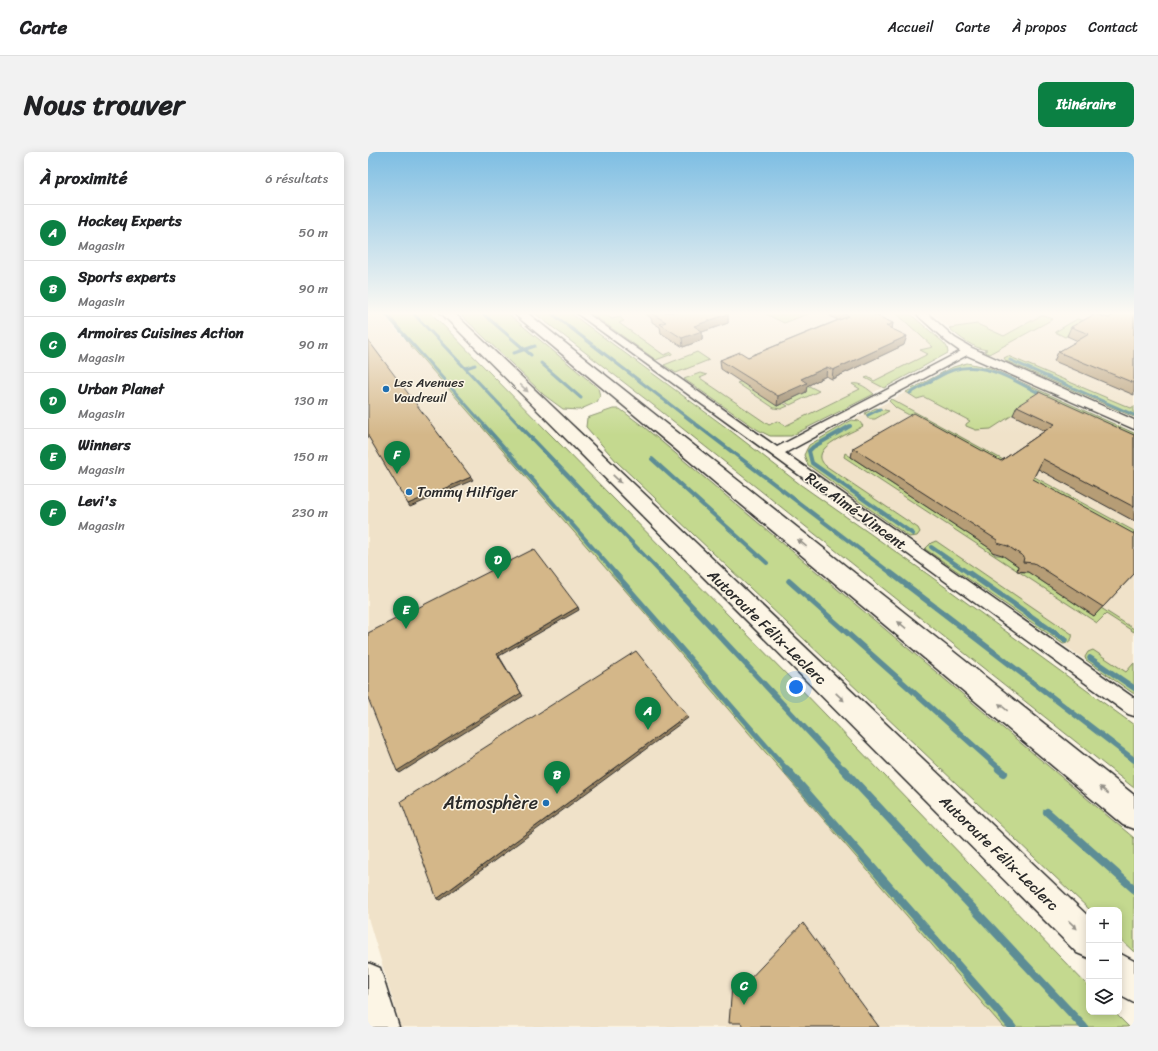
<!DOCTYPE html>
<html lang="fr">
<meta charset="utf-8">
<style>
body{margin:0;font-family:Sriracha,sans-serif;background:#f2f2f2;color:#202124}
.controls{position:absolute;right:12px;bottom:12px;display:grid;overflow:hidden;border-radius:8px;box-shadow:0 2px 10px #0003}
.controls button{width:36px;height:36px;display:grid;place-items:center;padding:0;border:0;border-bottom:1px solid #e0e0e0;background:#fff;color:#202124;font:20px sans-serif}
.you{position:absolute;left:428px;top:535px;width:14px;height:14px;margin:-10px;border:3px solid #fff;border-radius:50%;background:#1a73e8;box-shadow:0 0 0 6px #1a73e833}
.badge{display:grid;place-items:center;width:26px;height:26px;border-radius:50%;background:#0b8043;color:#fff;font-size:13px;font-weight:700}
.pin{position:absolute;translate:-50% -33px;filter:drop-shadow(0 1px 2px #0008)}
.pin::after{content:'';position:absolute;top:21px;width:14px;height:12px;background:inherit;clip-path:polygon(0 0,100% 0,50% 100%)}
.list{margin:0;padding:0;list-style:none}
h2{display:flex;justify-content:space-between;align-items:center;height:52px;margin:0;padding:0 16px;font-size:17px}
h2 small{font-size:13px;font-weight:400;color:#757577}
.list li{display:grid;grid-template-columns:26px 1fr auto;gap:12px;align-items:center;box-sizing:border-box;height:56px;padding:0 16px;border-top:1px solid #e0e0e0}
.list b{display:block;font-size:15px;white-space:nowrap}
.list p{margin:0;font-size:13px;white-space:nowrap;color:#757577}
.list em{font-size:13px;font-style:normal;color:#757577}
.icon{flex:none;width:22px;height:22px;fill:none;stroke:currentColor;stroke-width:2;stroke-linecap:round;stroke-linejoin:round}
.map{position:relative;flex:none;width:766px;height:875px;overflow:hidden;border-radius:8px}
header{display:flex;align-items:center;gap:24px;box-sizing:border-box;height:56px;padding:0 20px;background:#fff;border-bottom:1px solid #e0e0e0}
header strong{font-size:19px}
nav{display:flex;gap:22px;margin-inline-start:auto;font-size:14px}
.intro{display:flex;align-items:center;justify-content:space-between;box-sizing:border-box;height:96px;padding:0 24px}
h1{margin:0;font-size:28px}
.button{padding:10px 18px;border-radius:8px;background:#0b8043;color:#fff;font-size:14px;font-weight:700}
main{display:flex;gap:24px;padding:0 24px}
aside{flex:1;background:#fff;border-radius:8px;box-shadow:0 2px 10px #0003}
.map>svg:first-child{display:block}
.built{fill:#f0e2c9}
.green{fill:#c4d98f;stroke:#78825d}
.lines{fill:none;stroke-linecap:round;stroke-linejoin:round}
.stream-far3{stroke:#5d8d95;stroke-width:3}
.stream-far2{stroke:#5d8d95;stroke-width:4}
.stream-far1{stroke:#5d8d95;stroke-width:5.5}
.stream{stroke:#5d8d95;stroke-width:8}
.minor-casing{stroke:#2b2b2b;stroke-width:3}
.tertiary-casing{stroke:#2b2b2b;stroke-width:3}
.secondary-casing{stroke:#2b2b2b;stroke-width:3}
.motorway-casing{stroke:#2b2b2b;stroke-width:3}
.minor{fill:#fcf5e5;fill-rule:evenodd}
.tertiary{fill:#fcf5e5;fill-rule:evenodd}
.secondary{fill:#fcf5e5;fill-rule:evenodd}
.motorway{fill:#fcf5e5;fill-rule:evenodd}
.wall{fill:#b69d76;stroke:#2b2b2b}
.shaded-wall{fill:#948060;stroke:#2b2b2b}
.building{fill:#d4b789;stroke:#2b2b2b}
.oneway{fill:#949088}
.poi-dot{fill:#1f6fb2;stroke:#fcf5e5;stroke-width:1.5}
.labels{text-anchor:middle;stroke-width:3;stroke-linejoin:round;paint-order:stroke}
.far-poi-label{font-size:13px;fill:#2b2b2b;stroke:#fcf5e5;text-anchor:start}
.poi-label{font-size:15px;fill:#2b2b2b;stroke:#fcf5e5;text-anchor:start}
.street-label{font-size:15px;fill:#2b2b2b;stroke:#fcf5e5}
.near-poi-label{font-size:18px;fill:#2b2b2b;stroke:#fcf5e5;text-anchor:end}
</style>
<header>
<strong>Carte</strong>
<nav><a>Accueil</a><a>Carte</a><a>À propos</a><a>Contact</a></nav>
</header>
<div class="intro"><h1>Nous trouver</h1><a class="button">Itinéraire</a></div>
<main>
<aside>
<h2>À proximité<small>6 résultats</small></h2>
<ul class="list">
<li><span class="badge">A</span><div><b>Hockey Experts</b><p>Magasin</p></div><em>50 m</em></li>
<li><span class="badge">B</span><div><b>Sports experts</b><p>Magasin</p></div><em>90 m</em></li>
<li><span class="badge">C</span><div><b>Armoires Cuisines Action</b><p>Magasin</p></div><em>90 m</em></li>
<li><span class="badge">D</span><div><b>Urban Planet</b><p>Magasin</p></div><em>130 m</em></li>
<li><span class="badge">E</span><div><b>Winners</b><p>Magasin</p></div><em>150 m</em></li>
<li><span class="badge">F</span><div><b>Levi's</b><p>Magasin</p></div><em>230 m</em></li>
</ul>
</aside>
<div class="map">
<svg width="766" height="875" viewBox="0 0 766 875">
<rect width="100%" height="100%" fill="#fcf5e5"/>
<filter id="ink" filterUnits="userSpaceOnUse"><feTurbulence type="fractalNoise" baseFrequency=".025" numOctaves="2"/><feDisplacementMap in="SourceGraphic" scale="8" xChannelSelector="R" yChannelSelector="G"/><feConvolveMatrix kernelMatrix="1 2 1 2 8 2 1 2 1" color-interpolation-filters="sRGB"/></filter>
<g filter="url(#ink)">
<g class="built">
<path d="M0,160H13L317,505L635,875H33L0,766Z"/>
<path d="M221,160H540L576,191L579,195L580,201L429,281L412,285L402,284L390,278Z"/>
<path d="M562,160H766V265L616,199L619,198H614L594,186Z"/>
<path d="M599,211L622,216L766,281V542L446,319L437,308V298L441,293L476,273L585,215Z"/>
</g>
<g class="green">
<path d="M20,160H62L428,532L721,835V860H746L761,875H635L277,461L42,193Z"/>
<path d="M90,160H138L230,236L232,244L229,250L211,258L195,257L176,243Z"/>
<path d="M165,160H201L359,276L433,333L558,421L766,573V636L280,249Z"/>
<path d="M221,160H234L244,167L252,165L256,169L251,171L296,203L304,200V202L288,208Z"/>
<path d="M394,160L413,162L445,160L416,171Z"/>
<path d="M527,160H540L576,191L579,195L580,201L516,236L497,226L500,225L506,229L560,202L552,198L565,195Z"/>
<path d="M674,163L685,167L621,202L616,199L619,198C605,196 592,186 581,176L609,172L636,184Z"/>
<path d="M709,167L723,170L697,185L687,180Z"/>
<path d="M329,200L341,208L308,221L296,213Z"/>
<path d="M640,204L763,256L766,254V265L638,209L636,206Z"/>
<path d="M599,211L622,216L766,281V296L666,249L623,277L608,278L598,274V272L602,269L556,245L549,247L538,240L585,215Z"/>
<path d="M332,221L339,223L332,226L401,273L409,269L417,274L492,237L484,232C492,230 500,237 506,242L423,284H402L390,278L316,227Z"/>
<path d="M380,227L409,254L415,251L420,254L413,257L406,256L369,231Z"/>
<path d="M439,233L451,239L422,253L417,250L432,237Z"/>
<path d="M523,247L766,379V396L610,300L528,256L521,249Z"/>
<path d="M508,256L521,259L507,267H501L497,261Z"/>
<path d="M245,257H252L276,275L766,686V800L751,786V758H722L249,310L218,275L219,266Z"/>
<path d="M484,268L491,269L495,274C482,282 438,296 458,314L550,376L552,380L549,384L541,385L440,313L436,303L441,293Z"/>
<path d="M477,301L623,397L627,403H634L650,414V417L653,420H660L726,464L733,456L766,477V480L738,462L729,471L476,305Z"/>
<path d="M568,389L704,482C706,487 699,492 695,492L557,397L563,391Z"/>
<path d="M725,498L758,520L766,511V542L718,508L717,505L720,500Z"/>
</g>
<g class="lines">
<g class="stream-far3">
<path d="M16,160L117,274"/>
<path d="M44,160L152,274"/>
<path d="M113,160L163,203"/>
<path d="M182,160L330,274"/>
<path d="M146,201L167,194"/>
<path d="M642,208L766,263"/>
<path d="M173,211L213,246"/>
<path d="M98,216L107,213"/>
<path d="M542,241C556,234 570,223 585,218C617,208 648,230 675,243"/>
<path d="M500,263L512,257"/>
</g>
<g class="stream-far2">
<path d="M116,273L248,422"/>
<path d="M151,273L294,422"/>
<path d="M329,273L524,422"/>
<path d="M482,274L445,295L441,299L444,311L545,382"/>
<path d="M284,307L399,411"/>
<path d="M563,395L602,422"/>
</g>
<g class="stream-far1">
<path d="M247,421L419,618"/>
<path d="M293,421L476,618"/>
<path d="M523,421L766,608"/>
<path d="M601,421L697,488"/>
<path d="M421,429L633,618"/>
<path d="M722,506L766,536"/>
</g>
<g class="stream">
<path d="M418,617L644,875"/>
<path d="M475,617L716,875"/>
<path d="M631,617L636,621"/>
<path d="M679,660L766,737"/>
</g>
<defs>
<path id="minor" d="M207,160H217L409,295L597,197H603V201L417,301L766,546V564L760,562Z"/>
<path id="tertiary" d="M546,160H558L587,186L604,196L766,268V277L596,202L579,190Z"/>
<path id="secondary" d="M0,811L12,816L31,875H0Z"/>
<g id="motorway">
<path d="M72,160H85L721,765V806L709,801Z"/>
<path d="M144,160H158L766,643V677L755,673Z"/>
<path d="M751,801L766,809V851L751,843Z"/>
</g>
</defs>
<use href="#minor" class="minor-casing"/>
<use href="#tertiary" class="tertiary-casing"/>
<use href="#secondary" class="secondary-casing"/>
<use href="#motorway" class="motorway-casing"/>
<use href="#minor" class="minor"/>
<use href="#tertiary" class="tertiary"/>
<use href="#secondary" class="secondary"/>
<use href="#motorway" class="motorway"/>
</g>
<g class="wall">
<path d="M275,160H357L360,162V171L334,180V188L315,195L293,181L292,175L284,170L283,166Z"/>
<path d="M463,160H512L511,165L525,171L524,177L536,193L464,227L458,224L439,234L438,240L409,254L353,217L352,208L380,205L470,168L462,164Z"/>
<path d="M766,160V243L686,209L690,200L710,189L699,184L703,175Z"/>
<path d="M649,254L766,283V369L670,317L665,327L766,422L726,464L660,420L649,419L650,414L634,403L624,400L623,397L483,305L485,296L633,309L677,279L645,263Z"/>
</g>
<g class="shaded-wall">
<path d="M511,160H512L511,168L505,162Z"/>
<path d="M360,162V171L334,180V188L315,195L314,186L326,174Z"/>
<path d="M525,171L523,180L518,174Z"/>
<path d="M539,184L536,193L464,227L465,218Z"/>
<path d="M459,215L458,224L439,234L438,240L409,254L410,244L433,227Z"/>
<path d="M103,325L105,328L42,355L40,352Z"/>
<path d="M210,455L211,458L131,504L155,544L32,621L29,619L129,502Z"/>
<path d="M319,563L320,566L73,748L69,747Z"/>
</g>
<g class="building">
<path d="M286,160H357L360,162L326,174L334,179L314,186L292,172L298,170L283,161Z"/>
<path d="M473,160H511L505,162L525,171L518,174L539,184L465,218L459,215L433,227L439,231L410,244L352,208L372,200L380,205L481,164Z"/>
<path d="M751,160H766V231L690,200L721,182L703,175L727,162L741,166Z"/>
<path d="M0,188L103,325L40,352L0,284Z"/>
<path d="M671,240L766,283V355L675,307L665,327L766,382V422L735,455L666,411L655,410L656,405L640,394L629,391V388L485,296L546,261L633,309L687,272L649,254Z"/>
<path d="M166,397L210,455L129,502L153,541L29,619L0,546V481Z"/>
<path d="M268,499L319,563L69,747L33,649Z"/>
<path d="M435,771L511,875H375L373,871H361L364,834H375Z"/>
</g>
<defs><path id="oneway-solid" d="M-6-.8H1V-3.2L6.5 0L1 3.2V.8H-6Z"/></defs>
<g class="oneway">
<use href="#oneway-solid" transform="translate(156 236) rotate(44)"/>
<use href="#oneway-solid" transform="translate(249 327) rotate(44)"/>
<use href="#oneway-solid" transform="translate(434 391) rotate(-141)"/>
<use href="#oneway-solid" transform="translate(534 473) rotate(-141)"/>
<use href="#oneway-solid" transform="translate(472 545) rotate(44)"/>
<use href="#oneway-solid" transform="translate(635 555) rotate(-141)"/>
<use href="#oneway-solid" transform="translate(736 638) rotate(-141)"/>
<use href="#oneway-solid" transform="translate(705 773) rotate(44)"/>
</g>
</g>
<linearGradient id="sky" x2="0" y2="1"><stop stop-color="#7ebee3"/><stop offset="0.57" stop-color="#fefaf3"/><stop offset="1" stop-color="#fefaf3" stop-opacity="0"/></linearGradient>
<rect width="766" height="283" fill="url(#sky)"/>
<g class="poi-dot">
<circle cx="18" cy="237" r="4"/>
<circle cx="41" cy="340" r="4"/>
<circle cx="178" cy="651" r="4"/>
</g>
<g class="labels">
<g class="far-poi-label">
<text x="26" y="235">Les Avenues<tspan x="26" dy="15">Vaudreuil</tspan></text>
</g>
<g class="poi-label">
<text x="49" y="345">Tommy Hilfiger</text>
</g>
<g class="street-label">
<text transform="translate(488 359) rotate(36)" y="5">Rue Aimé-Vincent</text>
<text transform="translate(399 475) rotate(44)" y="5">Autoroute Félix-Leclerc</text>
<text transform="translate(631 701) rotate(44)" y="5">Autoroute Félix-Leclerc</text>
</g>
<g class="near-poi-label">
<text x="170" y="657">Atmosphère</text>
</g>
</g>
</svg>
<div class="controls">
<button>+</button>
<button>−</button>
<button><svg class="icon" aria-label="layers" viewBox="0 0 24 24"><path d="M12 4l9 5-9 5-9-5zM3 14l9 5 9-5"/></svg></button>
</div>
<div class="you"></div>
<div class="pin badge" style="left:280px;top:578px">A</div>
<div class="pin badge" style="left:189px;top:642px">B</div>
<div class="pin badge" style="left:376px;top:853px">C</div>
<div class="pin badge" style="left:130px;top:427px">D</div>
<div class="pin badge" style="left:38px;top:477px">E</div>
<div class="pin badge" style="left:29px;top:322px">F</div>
</div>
</main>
